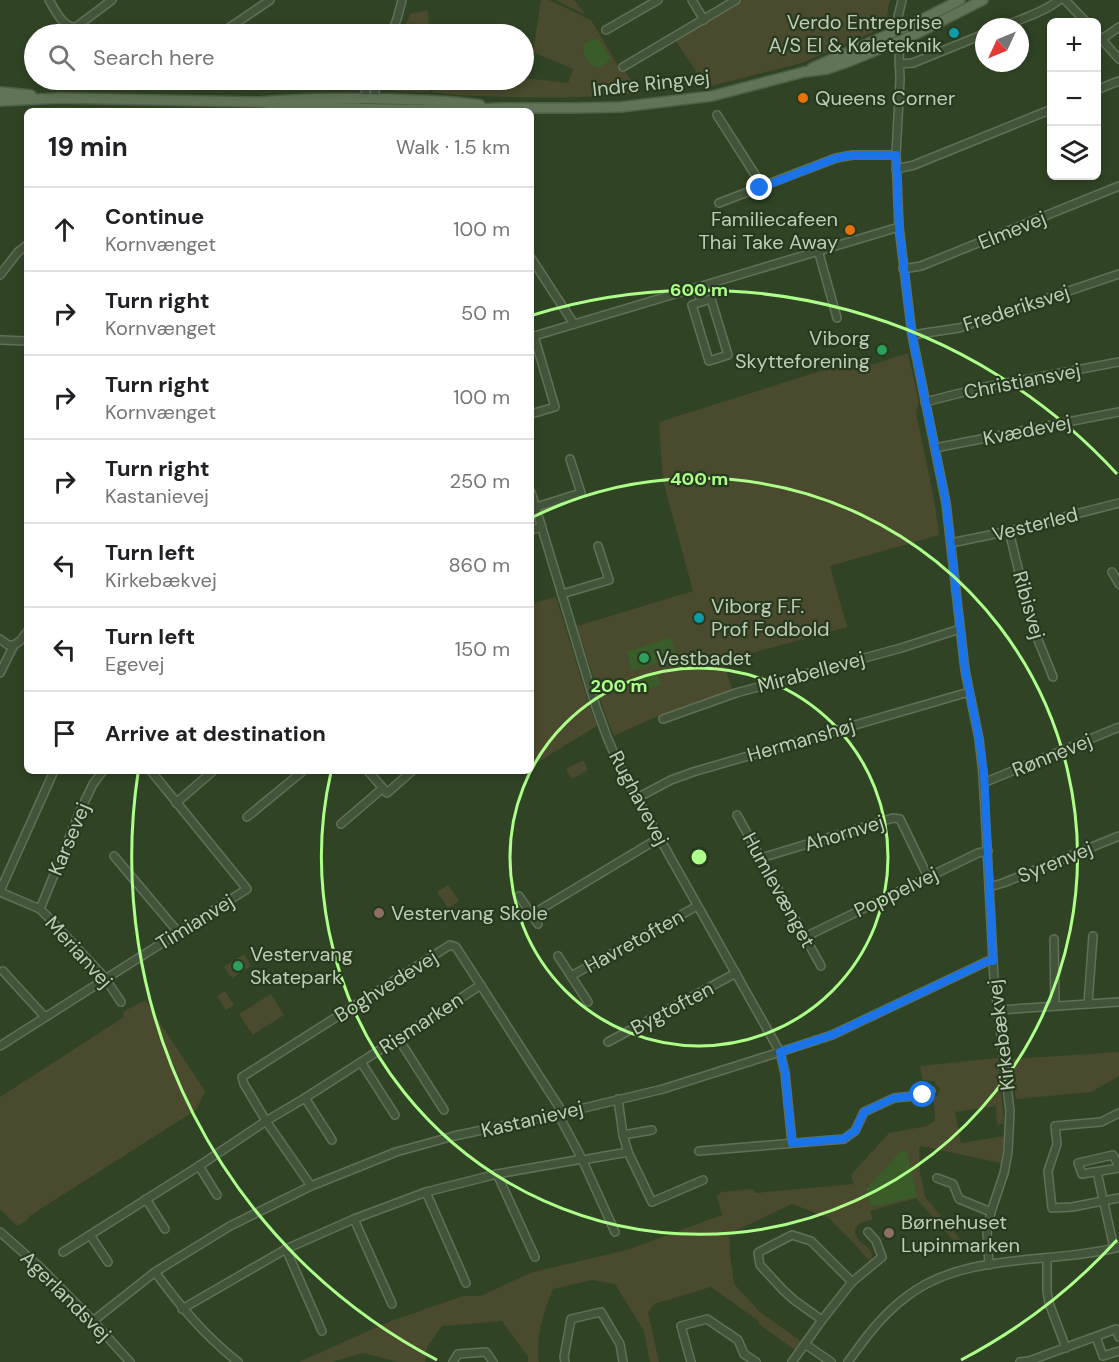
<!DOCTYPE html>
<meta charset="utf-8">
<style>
body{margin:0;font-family:"DM Sans",sans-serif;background:#f6f6f6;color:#202124}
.controls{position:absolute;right:18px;top:18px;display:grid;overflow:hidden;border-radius:9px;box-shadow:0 3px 9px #0003}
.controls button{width:54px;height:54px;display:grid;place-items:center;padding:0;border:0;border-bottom:2px solid #e0e0e0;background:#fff;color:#202124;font:30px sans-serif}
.compass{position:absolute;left:975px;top:18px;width:54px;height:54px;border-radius:50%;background:#fff;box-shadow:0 3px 9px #0003;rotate:226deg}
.stop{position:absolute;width:18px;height:18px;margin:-14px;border:4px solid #1a73e8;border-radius:50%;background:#fff}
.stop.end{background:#1a73e8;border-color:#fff;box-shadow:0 2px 6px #0008}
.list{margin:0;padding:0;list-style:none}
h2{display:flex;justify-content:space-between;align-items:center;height:78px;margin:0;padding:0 24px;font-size:26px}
h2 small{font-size:20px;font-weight:400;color:#757577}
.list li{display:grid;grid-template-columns:39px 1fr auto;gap:18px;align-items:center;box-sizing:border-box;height:84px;padding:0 24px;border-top:2px solid #e0e0e0}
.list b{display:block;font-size:22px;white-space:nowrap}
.list p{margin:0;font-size:20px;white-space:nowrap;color:#757577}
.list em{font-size:20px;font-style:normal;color:#757577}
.icon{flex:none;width:33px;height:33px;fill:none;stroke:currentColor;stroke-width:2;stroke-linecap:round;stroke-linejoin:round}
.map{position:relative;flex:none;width:1119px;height:1362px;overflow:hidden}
.search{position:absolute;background:#fff;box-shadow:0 3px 9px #0003;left:24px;top:24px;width:510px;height:66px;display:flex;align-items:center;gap:15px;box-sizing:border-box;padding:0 21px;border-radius:33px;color:#757577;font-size:22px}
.panel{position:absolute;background:#fff;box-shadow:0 3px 9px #0003;left:24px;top:108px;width:510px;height:666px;border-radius:9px}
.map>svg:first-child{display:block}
.green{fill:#494a2e;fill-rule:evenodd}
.water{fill:#3a5c29}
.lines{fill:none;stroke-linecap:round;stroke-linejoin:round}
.minor-casing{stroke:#607158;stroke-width:10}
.major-casing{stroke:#4e6046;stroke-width:12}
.minor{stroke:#425439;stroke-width:7}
.major{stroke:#617457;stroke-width:9}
.route{stroke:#1a73e8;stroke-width:8}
.ring{fill:none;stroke:#aeff8a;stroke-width:3}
.culture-dot{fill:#0f9aa8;stroke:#27391e;stroke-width:2}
.food-dot{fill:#e8710a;stroke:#27391e;stroke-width:2}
.leisure-dot{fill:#2e9e5b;stroke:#27391e;stroke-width:2}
.education-dot{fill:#8d6e63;stroke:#27391e;stroke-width:2}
.labels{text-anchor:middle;stroke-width:4.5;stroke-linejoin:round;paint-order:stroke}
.poi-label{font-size:20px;fill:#becdb7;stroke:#27391e;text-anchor:start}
.street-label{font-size:20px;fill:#becdb7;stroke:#27391e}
.centre{fill:#aeff8a;stroke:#27391e;stroke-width:3}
.ring-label{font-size:18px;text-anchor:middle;font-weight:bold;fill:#aeff8a;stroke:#27391e;stroke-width:4.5;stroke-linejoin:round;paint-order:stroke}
</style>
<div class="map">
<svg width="1119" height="1362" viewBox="0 0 1119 1362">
<rect width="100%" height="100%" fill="#304425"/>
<g class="green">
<path d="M541,0H549L591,20L621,71L624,70L640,93C596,98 551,98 507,97C482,96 458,96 433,92V80H524V78L568,83L573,69L533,52ZM595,39L609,62L583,54V46L586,42Z"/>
<path d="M555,0H574L586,15Z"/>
<path d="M740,0H890C886,13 890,20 878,30L802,63L707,87L675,40Z"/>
<path d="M428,10L429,34H402L410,14Z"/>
<path d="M405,80H430V92L395,91L388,86Z"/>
<path d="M908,353L919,402L916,413L934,499L939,535L830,566L847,627L723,661L733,692L719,695L662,717H655L614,736L606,717L577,626L693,591L663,481L659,422L862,358L865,367Z"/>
<path d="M556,597L588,701L597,726L531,766V604Z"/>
<path d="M583,760L588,770L572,779L566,769Z"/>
<path d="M448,885L459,901L448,908L437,892Z"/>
<path d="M244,954L251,966L232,978L224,967Z"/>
<path d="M225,991L234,1005L226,1010L217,996Z"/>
<path d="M271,994L284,1015L253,1035L239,1014Z"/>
<path d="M145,1000L205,1091L196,1110L31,1215L25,1221L17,1226L0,1209V1097L124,1017L123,1012Z"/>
<path d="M1119,1052V1076L1091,1092L1016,1099L1011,1059Z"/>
<path d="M998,1058L1004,1123L997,1125L996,1106L955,1112L961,1143L1005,1136L1001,1163L921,1146L919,1148L920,1172L925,1197L963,1242L959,1247L916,1198L870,1211L873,1220C863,1220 850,1226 857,1238C860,1244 868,1245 871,1252C873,1256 872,1257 870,1262L854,1243L829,1218L792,1204L729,1234L730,1254L734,1284L761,1313L802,1342L796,1351L759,1324V1321L711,1287L654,1304L648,1312L659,1362H650L644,1331L615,1284L592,1280L553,1289C544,1310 535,1338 539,1362H528V1357L502,1321L442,1326L427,1347L425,1362H398L363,1353L332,1362H299L391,1321L463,1296H480L533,1272L627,1250L722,1215L717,1197L721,1192L753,1189L755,1193L854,1184L851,1175L889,1133L927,1126L935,1120L934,1103L931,1099L937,1096L940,1089L934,1081L922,1080L920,1066Z"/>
</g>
<g class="water">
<path d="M595,39L599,40L611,59L604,65L599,68C587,64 583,58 583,46L586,42Z"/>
<path d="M671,637L677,657L632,671L626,652Z"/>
<path d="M657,673L661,685L638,692L635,680Z"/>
<path d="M901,1151H907L917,1197L872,1207L866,1189Z"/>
</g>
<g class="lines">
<defs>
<g id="minor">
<path d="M49,0C55,10 63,28 76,27L112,0"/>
<path d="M692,0L704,20"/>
<path d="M902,0L898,17L900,80L896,155L899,227L912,335L946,503L965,670L979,739L983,774L994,979L1010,1111L1008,1152L1004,1173L991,1212L987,1231L989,1265"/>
<path d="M1065,0L1086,22"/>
<path d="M1001,27C1019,20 1044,12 1059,0"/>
<path d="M606,30L658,0"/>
<path d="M1096,33L1119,59"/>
<path d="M220,34L270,0"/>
<path d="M391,34L397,19L402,0"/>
<path d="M1102,39L1119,27"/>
<path d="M899,64L913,63L984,34"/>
<path d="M623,67L736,0"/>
<path d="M1096,90L1119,81"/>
<path d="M363,111L367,80"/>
<path d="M372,111L377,80"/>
<path d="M717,115L763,187"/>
<path d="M896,169L914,165L1052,109"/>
<path d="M719,203L836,158L853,155H896"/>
<path d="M818,250L837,318"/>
<path d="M531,258L574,324"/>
<path d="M903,269L921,266L1119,186"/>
<path d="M0,275L18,252L27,245"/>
<path d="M697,287L701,302L711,299L728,355L709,361L692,305L701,302"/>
<path d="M912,335L959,328L1119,274"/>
<path d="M531,337L899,227"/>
<path d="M0,340L27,341"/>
<path d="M925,402L980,388L1119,362"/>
<path d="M531,414L555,407L534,336"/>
<path d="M935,448L1119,412"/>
<path d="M531,492L596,707L607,737L619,765L637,798L780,1052L785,1073L792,1143"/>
<path d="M536,507L581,493L570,459"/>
<path d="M531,530L542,527"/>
<path d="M1009,531L1027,605L1036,635L1053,677"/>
<path d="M951,543L1009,531L1119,503"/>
<path d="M1112,572L1119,584"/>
<path d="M562,594L609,580L598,546"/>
<path d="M0,639L8,645H14L20,641L27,632"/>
<path d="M0,673L14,645"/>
<path d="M663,719L736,693L901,648L960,629"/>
<path d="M368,771L387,793L412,771"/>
<path d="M984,781H988L1119,727"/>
<path d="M637,798L671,780L693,772L969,692"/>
<path d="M176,803L213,771"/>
<path d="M737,815L821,966"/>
<path d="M247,817L303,771"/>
<path d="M341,824L383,788"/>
<path d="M114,856L178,932"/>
<path d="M761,858L893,818L900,819L928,877"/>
<path d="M989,887L1003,883L1119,836"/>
<path d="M0,891L54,771"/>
<path d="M0,892L40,909L49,918L105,978L121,1002"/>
<path d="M519,896L538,924"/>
<path d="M40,909L81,809L93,784L103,771"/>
<path d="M531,915L659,838"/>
<path d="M805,937L978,853L988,851"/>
<path d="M1054,939L1055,1006"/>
<path d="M558,956L588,1002"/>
<path d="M3,971L45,1017"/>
<path d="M571,976L697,906"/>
<path d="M1088,1004L1093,936"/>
<path d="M998,1010L1119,1002"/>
<path d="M398,1038L444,1110"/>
<path d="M608,1042L736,973"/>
<path d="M0,1046L247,889L151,771"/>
<path d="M361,1062L395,1115"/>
<path d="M305,1098L332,1140"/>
<path d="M618,1099L623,1135L628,1152L652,1202L703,1180"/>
<path d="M1119,1113L1101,1122L1055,1126L1057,1144L1048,1171L1052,1208L1072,1207L1119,1198"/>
<path d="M558,1114L582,1159L615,1232"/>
<path d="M623,1135L652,1130"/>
<path d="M699,1151L844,1139L855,1131L864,1112L894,1098L923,1095L931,1091"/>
<path d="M588,1159L628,1152"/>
<path d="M199,1166L217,1195"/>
<path d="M1119,1166L1113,1155L1078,1163L1082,1174L1119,1168"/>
<path d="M1097,1172L1114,1248"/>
<path d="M497,1174L535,1257"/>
<path d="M937,1178L953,1184L959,1199L991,1212"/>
<path d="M311,1186L266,1121L244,1084L242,1077L450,945L456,947L563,1113"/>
<path d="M426,1192L466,1283"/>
<path d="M146,1199L165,1229"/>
<path d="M354,1219L392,1304"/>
<path d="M0,1232L42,1269L93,1321L130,1362"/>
<path d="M90,1235L108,1262"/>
<path d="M286,1249L322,1331"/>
<path d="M63,1252L199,1166L266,1121L305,1098L481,985"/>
<path d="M1047,1258V1291L1049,1303L1066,1348"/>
<path d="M155,1272C180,1306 205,1336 238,1362"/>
<path d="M182,1309L286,1249L354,1219L426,1192L497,1174L582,1159"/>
<path d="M822,1320L794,1300L783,1290L760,1265L758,1253L761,1251L792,1235L811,1241L852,1282"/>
<path d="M93,1321L155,1272L230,1226L311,1186L396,1152L454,1136L563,1113L663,1089L780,1052L832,1035L988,961H993"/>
<path d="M1096,1337L1103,1356L1119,1351"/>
<path d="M805,1344L831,1362"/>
<path d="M453,1362L458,1354L486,1352L493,1362"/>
<path d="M565,1362L564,1357L571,1319L601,1312L620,1344L623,1362"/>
<path d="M691,1362L681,1326L707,1319L738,1340L744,1354L756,1362"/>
<path d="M792,1362L822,1320L852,1282L882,1257L876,1241L868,1232"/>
<path d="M848,1362C865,1338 882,1315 906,1297C965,1251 1050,1265 1119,1247"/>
<path d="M1020,1362L1029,1361L1116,1329L1119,1337"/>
</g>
<g id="major">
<path d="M812,68L917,22L960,0"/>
<path d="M0,92L31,95"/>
<path d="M0,101L60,98L259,102C302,98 345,98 388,99C419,100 449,100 480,105"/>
<path d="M259,102L286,106L384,109L457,110L500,108H575L621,107L712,96L804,72L827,69L850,61L916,34L983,0"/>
</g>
</defs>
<use href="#minor" class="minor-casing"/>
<use href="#major" class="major-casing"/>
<use href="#minor" class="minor"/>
<use href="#major" class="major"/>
</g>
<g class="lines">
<path class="route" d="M760,188L836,158L853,155H896L899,227L912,335L946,503L965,670L979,739L984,774L993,961H988L832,1035L780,1052L785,1073L792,1143L843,1139L855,1131L864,1112L894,1098L923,1095"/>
</g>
<g class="ring">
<circle cx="699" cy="857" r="189"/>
<path d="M533 517A378 378 0 1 1 331 772"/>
<path d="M1117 1240A567 567 0 0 1 961 1360M437 1360A567 567 0 0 1 138 773M533 315A567 567 0 0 1 1117 474"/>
</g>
<g class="culture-dot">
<circle cx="954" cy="33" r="6"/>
<circle cx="699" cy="618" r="6"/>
</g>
<g class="food-dot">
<circle cx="803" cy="98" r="6"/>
<circle cx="850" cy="230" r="6"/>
</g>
<g class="leisure-dot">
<circle cx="882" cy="350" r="6"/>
<circle cx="644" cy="658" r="6"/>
<circle cx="238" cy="966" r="6"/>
</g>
<g class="education-dot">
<circle cx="379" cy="913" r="6"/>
<circle cx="889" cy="1233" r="6"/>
</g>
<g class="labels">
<g class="poi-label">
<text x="942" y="29" text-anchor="end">Verdo Entreprise<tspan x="942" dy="23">A/S El &amp; Køleteknik</tspan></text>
<text x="815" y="105">Queens Corner</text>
<text x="838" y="226" text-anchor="end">Familiecafeen<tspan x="838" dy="23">Thai Take Away</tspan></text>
<text x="870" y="345" text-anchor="end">Viborg<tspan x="870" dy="23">Skytteforening</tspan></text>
<text x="711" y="613">Viborg F.F.<tspan x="711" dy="23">Prof Fodbold</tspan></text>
<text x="656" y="665">Vestbadet</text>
<text x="391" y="920">Vestervang Skole</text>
<text x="250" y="961">Vestervang<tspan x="250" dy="23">Skatepark</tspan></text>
<text x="901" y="1229">Børnehuset<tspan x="901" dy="23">Lupinmarken</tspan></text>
</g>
<g class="street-label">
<text transform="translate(651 83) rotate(-6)" y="7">Indre Ringvej</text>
<text transform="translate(1012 230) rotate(-22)" y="7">Elmevej</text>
<text transform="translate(1016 308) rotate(-18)" y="7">Frederiksvej</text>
<text transform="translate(1022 381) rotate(-11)" y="7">Christiansvej</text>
<text transform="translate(1027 430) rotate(-11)" y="7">Kvædevej</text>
<text transform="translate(1035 524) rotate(-14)" y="7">Vesterled</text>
<text transform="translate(1029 605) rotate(74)" y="7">Ribisvej</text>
<text transform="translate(811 672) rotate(-15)" y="7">Mirabellevej</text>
<text transform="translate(801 740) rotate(-16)" y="7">Hermanshøj</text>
<text transform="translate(1052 755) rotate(-22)" y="7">Rønnevej</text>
<text transform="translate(639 798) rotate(62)" y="7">Rughavevej</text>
<text transform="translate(844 833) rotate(-17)" y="7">Ahornvej</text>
<text transform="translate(69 839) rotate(-67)" y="7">Karsevej</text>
<text transform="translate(1055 862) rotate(-22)" y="7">Syrenvej</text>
<text transform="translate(779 890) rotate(61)" y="7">Humlevænget</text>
<text transform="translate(896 892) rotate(-26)" y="7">Poppelvej</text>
<text transform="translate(195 922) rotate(-32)" y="7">Timianvej</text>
<text transform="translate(634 941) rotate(-29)" y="7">Havretoften</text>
<text transform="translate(79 952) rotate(48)" y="7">Merianvej</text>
<text transform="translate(386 986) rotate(-32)" y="7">Boghvedevej</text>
<text transform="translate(672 1008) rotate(-28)" y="7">Bygtoften</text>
<text transform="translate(421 1023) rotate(-33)" y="7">Rismarken</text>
<text transform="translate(1001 1035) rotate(-97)" y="7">Kirkebækvej</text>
<text transform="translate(532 1119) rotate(-13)" y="7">Kastanievej</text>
<text transform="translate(66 1296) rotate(45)" y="7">Agerlandsvej</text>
</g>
</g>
<circle cx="699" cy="857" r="9" class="centre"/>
<g class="ring-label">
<text x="699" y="296">600 m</text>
<text x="699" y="485">400 m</text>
<text x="619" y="692">200 m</text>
</g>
</svg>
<div class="controls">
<button>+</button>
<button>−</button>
<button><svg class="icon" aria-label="layers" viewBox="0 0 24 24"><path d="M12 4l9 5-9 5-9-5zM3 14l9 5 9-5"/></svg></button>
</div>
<svg class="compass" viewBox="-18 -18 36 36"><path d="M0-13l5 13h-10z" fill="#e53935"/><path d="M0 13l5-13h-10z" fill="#757577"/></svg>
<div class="stop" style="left:923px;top:1095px"></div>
<div class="stop end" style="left:760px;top:188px"></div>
<div class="search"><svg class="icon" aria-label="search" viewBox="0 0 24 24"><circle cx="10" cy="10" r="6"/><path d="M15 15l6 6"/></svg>Search here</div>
<section class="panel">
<h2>19 min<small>Walk · 1.5 km</small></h2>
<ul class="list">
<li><svg class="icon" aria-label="ahead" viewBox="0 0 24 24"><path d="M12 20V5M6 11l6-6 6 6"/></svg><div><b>Continue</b><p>Kornvænget</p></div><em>100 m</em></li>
<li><svg class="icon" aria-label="right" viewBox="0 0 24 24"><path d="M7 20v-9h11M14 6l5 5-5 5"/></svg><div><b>Turn right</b><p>Kornvænget</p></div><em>50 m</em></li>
<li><svg class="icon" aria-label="right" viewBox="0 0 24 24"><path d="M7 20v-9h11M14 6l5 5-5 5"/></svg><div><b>Turn right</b><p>Kornvænget</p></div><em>100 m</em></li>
<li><svg class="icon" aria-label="right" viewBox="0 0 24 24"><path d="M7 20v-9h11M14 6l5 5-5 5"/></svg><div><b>Turn right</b><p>Kastanievej</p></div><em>250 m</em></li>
<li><svg class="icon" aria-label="left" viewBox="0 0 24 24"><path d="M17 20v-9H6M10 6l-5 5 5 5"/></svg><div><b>Turn left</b><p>Kirkebækvej</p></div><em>860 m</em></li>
<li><svg class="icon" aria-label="left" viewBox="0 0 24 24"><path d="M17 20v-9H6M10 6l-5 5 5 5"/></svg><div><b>Turn left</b><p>Egevej</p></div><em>150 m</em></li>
<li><svg class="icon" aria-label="arrive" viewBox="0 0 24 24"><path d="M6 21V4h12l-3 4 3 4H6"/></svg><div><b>Arrive at destination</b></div></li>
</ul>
</section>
</div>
